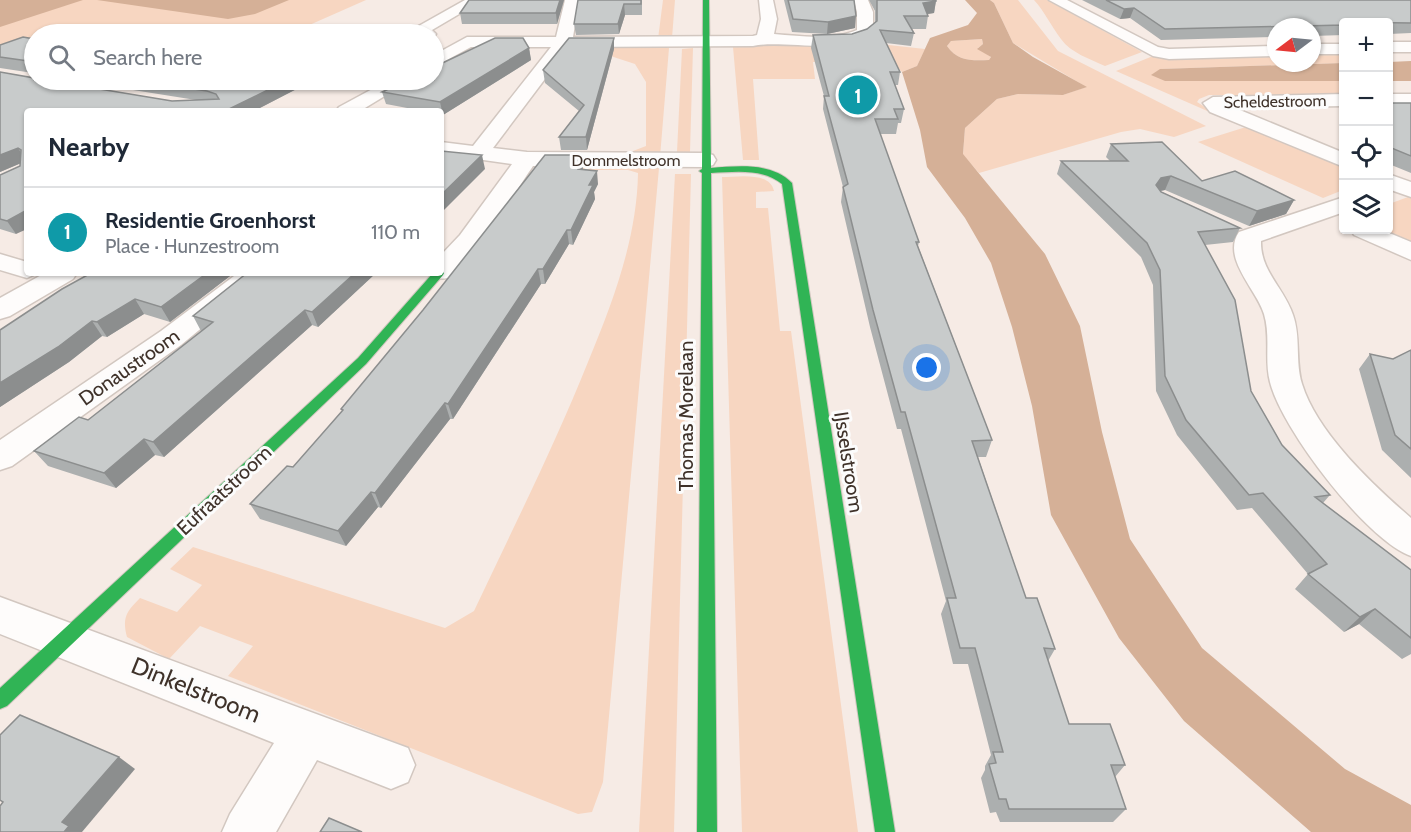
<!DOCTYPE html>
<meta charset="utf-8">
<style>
body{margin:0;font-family:Cabin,sans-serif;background:#f6f6f7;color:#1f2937}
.controls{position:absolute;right:18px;top:18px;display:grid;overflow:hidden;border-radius:6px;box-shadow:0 2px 4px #0004}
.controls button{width:54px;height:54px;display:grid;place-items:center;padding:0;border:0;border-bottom:2px solid #e0e1e3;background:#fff;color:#1f2937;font:30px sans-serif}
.compass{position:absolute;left:1267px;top:18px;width:54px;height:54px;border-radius:50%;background:#fff;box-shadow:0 2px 4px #0004;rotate:254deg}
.you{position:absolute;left:927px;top:368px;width:21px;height:21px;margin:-15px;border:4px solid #fff;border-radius:50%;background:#1a73e8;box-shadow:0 0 0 9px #1a73e833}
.badge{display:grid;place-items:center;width:39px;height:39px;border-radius:50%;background:#7c3aed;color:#fff;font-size:20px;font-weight:700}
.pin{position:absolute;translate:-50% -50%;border:3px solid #fff;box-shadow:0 2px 6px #0006}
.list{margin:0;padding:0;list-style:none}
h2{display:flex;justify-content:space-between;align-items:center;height:78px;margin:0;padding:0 24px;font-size:26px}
h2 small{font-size:20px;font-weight:400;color:#747a83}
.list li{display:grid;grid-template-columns:39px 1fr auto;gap:18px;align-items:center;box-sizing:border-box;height:90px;padding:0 24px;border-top:2px solid #e0e1e3}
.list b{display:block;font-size:22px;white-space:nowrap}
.list p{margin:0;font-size:20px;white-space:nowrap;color:#747a83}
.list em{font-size:20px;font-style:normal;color:#747a83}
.icon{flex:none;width:33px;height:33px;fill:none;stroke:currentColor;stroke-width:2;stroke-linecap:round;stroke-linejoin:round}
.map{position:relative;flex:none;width:1411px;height:832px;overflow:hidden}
.search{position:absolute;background:#fff;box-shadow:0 2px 4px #0004;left:24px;top:24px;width:420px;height:66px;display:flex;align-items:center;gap:15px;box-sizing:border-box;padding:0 21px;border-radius:33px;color:#747a83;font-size:22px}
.panel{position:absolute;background:#fff;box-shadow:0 2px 4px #0004;left:24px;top:108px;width:420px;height:168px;border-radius:6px}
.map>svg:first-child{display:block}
.green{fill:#f7d6c1}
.water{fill:#d5b097;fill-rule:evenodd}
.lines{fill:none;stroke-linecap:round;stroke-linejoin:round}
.street-casing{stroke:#d2c7c0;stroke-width:3}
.fast-casing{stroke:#d2c7c0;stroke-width:2}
.street{fill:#fefcfb;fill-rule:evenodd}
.fast{fill:#30b455;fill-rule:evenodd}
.wall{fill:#acafaf}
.shaded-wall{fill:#8c8e8e}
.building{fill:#c8cbcb;stroke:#8c8e8e;stroke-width:1.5}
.labels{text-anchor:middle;stroke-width:6;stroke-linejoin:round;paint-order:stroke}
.far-street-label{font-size:16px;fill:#3f322a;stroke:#fcfcfc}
.street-label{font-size:20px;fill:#3f322a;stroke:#fcfcfc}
.near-street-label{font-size:24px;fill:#3f322a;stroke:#fcfcfc}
</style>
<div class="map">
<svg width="1411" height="832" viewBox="0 0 1411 832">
<rect width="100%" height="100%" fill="#f6ebe5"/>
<g class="green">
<path d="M0,0H366L289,34H74L58,32L34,34V40L0,52Z"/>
<path d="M663,0H675L672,38L658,39Z"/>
<path d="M990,0H1018L1058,51L1206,126L1174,137L1140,129L1121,132L979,173L963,155L965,128L997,99L1018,94L1063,95L1086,87L1013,43L994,3Z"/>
<path d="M1034,0H1047L1142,52L1105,66C1090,59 1071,53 1061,39C1051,26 1045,12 1034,0Z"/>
<path d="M982,39L983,44L978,48L991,57L989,60C972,61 957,61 947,46L951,41Z"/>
<path d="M861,42L925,49L917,66L902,72L892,62H813L815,79H753L759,160H743L733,47Z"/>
<path d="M586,48H669L660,157L624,155V151H633L646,146V82L635,64Z"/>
<path d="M693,48L690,152H677L682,49Z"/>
<path d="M1343,53V63L1160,69L1165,81H1343V95H1209L1199,99L1197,102L1221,117L1116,71L1153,56L1167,58L1276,55V63H1312V54Z"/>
<path d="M1246,127L1343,167V190L1323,198L1198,142Z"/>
<path d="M555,167L659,168L603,782L592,812L578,814L228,676L253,646L200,626L169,659L127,637C122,618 126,612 140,598L177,612L202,585L170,569L193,547L445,628L474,611C513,528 554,447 588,362C613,302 637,238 638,173L628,170H539Z"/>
<path d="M675,174H691L674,832H639Z"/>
<path d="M722,177C737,177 770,171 774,191L756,192V208H768L780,331H791L858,832H742Z"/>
<path d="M1408,197L1411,198V244L1380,230H1388L1389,204Z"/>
</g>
<g class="water">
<path d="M0,0H83L0,27Z"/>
<path d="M97,0H289L255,14L228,19Z"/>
<path d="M965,0H990L994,3L1013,43L1033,57L1087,87L1063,95L1018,94L997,99L965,128L963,154L1045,254L1080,326L1102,432L1130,539L1202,648L1345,769L1411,805V832H1311L1184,721L1119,638L1051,515L1032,406L1012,327L991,263L965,218L927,167L920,130L902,72L917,66L930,38L968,25L977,13ZM982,39L983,44L977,49L991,57L989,60C972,61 957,61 947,46L951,41Z"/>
<path d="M1411,61V81H1389V62Z"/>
<path d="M1343,63V81H1165L1151,75L1160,69Z"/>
</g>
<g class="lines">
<defs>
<g id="street">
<path d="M465,0H483L432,30L436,34L434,37V34H410L408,32Z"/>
<path d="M565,0H579L573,37L753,36L757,35L761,19L759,0H773L777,19L774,34C801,36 832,41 857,30V12L854,0H868L873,12V33C854,57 781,39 753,46L569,47L493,148L527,152L705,153L713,155L716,160L713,165L705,167L533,166C518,188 469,267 450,277C444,280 438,278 432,277L429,273H441V255L460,235L512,164L441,154V142L473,146L551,47H471L434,67V55L467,37H556Z"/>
<path d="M1049,0H1067L1158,47L1169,49L1276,46V56L1169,59L1153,56Z"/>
<rect x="1388" y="42" width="23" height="10"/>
<rect x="1312" y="44" width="32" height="10"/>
<path d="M389,80H411L360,111H336L339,107Z"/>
<path d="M1344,94V106L1235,108L1344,153V167L1210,112L1203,103L1213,97Z"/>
<rect x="1388" y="94" width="23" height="12"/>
<path d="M1388,174L1411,182V197L1388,189Z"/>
<path d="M1344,197V212L1261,241C1260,271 1284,288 1293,315C1301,337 1295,362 1302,384C1317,433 1373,485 1411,518V556C1367,541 1281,428 1270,382C1264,360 1271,337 1264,314C1257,290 1221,258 1239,232Z"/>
<path d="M1351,230H1382L1411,242V260L1354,235Z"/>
<path d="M0,254L27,262V273H38L27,278L0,270Z"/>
<path d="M45,273H77L73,279L10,316L0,319V298Z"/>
<path d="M238,273H268L181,345L12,466L0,470V440L161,331Z"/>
<path d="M0,597L408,748L415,765L408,782L391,789L317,760L276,832H222L230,814L274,743L0,634Z"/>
</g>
<g id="fast">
<path d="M703,0H709L711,168C738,166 771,162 792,183L895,832H875L782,184C762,168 735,172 711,173L717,832H697L702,173L699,171L702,169Z"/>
<path d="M441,270L444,273L443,275L366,364L7,706L0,709V688L358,358L433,273H441Z"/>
</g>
</defs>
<use href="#street" class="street-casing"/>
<use href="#fast" class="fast-casing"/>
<use href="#street" class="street"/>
<use href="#fast" class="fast"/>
</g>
<g class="wall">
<path d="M564,0L557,24H462L460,13Z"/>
<path d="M578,0H642V15H625L619,34L576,35L574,24Z"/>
<path d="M784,0H854L855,28L827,34L792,32Z"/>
<path d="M869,0H936L934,13L927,14L928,16L926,29H911L914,33L911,46L886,43L900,72L898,85H895L904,109L901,123H898L896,134H880L919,242L918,246L992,440L986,457H978L1026,598L1055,649L1048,661L1069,724L1125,765L1115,777L1126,809L1113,822H1000L996,812L990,813L981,778L985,770V766L991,755L968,664H953L941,614L946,601L901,429H897L870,327L841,202L843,187L823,109L824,96L811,48L813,35L852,34L867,29L875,22V11Z"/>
<path d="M1082,0H1411V33L1389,34V22H1344V35L1312,36V27H1276V37L1161,40L1130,18L1120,19Z"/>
<path d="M34,39V75L33,73L0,68V57Z"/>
<path d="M529,48L531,60L443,115L441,114V111H423L386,104L382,92Z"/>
<path d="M614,49L587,150H561L559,137L579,111L545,83L543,70Z"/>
<path d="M0,72L172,101L196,100L70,80H312V81L254,111H27L16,234L0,229V175L20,166L21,163L0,172Z"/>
<path d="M1389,103H1411V173L1389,164Z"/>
<path d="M1111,144L1202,181L1294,200L1286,214L1249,226L1165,190L1160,191L1240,228L1233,242L1205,245L1251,391L1282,445L1330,495L1323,503L1411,570V654L1402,659L1359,624L1344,632L1295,589L1308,574L1252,508L1237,510L1177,435L1156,391L1153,285L1141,257L1057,174L1061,161H1110L1106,157Z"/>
<path d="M583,169V170L598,184L594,192L595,199L573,245L569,244L545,284H541L453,419H450L381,508L378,507L346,546L260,519L250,504L293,467L342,411L341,409Z"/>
<path d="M91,273H234L170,322L144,314L107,337L102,336L69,362L0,407V330Z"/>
<path d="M247,273H382L381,274L376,273L318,327L312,325L164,457L155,455L116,488L48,466L34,451L88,420L201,331L193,316Z"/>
<path d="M1411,350V478L1382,450L1359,369L1370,354L1393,359Z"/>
</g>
<g class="shaded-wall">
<path d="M560,0H564L557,24L556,13Z"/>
<path d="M936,1L934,13L921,15L923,3Z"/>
<path d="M624,4L625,15L619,34L618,24Z"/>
<path d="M1134,8L1130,18L1120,19L1124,9Z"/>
<path d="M856,16L855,28L827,34L828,22Z"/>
<path d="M614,38V49L587,150L586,137Z"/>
<path d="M529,48L531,60L443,115L440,102Z"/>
<path d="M288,80H312V81L254,111H225Z"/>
<path d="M18,148L26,161L0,172V155Z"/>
<path d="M482,155L485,169L441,213V195Z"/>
<path d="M581,155L583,169L580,183L578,169Z"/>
<path d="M597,171L598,184L594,192L595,199L573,245L571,230L589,185Z"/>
<path d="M1171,176L1165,190L1155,192L1156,185L1161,178Z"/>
<path d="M1294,200L1286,214L1249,226L1257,211Z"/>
<path d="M27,210V229L16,234L7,221Z"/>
<path d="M567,230L569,244L545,284L543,269Z"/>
<path d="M538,269L541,284L453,419L448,404Z"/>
<path d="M207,273H234L170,322L161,307Z"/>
<path d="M355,273H376L318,327L312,312Z"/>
<path d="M135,299L144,314L107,337L97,322Z"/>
<path d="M305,310L312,325L164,457L153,442Z"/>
<path d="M92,321L102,336L69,362L0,407V383Z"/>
<path d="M445,403L450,419L381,508L375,493Z"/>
<path d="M144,439L155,455L116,488L104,473Z"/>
<path d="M371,492L378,507L346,546L338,531Z"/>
<path d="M1375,609L1359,624L1344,632L1360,617Z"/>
<path d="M119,757L135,769L82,832H64L62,822Z"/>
</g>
<g class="building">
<path d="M469,0H560L556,13H460Z"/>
<path d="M578,0H641V4H624L618,24H574Z"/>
<path d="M788,0H854L856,16L828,22L793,19Z"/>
<path d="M877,0H936V1L923,3L928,16H904L914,33L880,30L900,72H890L904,109H894L898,119H875L919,242H916L992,440L972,441L1026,598H1037L1055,649L1044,648L1069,724H1110L1125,765H1111L1126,809H1009L1006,799H999L989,764L996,763L993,752H1003L975,648H960L947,598H956L905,412H901L873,310L843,187L848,184L824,96H829L813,35L852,34L867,29L877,21Z"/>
<path d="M1106,0H1411V23L1344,22V25L1165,29L1134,8L1124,9Z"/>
<path d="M91,32L106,34H84Z"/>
<path d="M23,37L34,39V66H30L28,61L0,57V45Z"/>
<path d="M495,38H523L529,48L440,102L382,92L408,80H434V67Z"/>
<path d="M569,38H614L586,137H559L584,105L543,70Z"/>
<path d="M0,72L34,78V80H45L172,101L219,99L216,94L207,91L136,80H288L225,111H27V210L7,221L0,219V175L20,166L21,150L18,148L0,155Z"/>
<path d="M1389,103H1411V156L1389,147Z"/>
<path d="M1162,142L1202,181L1235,171L1294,200L1257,211L1171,176L1161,178L1156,185L1161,192L1240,228L1198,232L1235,300L1251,391L1282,445L1330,495L1315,497L1411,570V638L1375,609L1360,617L1308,574L1327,564L1263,493L1249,495L1186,420L1165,376L1160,270L1147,243L1061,161H1128L1111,144Z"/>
<path d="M441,151L482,155L441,195Z"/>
<path d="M545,155H581L578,169L597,171L589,185H593L571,230H567L543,269H538L448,404L445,403L375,493L371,492L338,531L250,504L287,466L293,467L343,410L341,409L423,310Z"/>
<path d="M91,273H207L161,307L135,299L97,322L92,321L58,347L0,383V330L62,289Z"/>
<path d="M247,273H355L312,312L305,310L153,442L144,439L104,473L34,451L79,417L88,420L213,322L193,316Z"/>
<path d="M1411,350V449L1395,435L1370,354L1393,359Z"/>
<path d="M20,715L119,757L62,822L69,826L64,832H0V806L3,802L0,800V735Z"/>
<path d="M329,818L362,832H320Z"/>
</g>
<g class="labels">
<g class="far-street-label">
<text transform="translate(1275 101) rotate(-1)" y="6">Scheldestroom</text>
<text x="626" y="166">Dommelstroom</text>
</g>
<g class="street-label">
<text transform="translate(129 367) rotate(-35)" y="7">Donaustroom</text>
<text transform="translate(686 416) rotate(-90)" y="7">Thomas Morelaan</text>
<text transform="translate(849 462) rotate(81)" y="7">IJsselstroom</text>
<text transform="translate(224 490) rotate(-43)" y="7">Eufraatstroom</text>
</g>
<g class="near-street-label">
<text transform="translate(196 690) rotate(22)" y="8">Dinkelstroom</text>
</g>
</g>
</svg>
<div class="controls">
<button>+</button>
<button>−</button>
<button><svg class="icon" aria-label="locate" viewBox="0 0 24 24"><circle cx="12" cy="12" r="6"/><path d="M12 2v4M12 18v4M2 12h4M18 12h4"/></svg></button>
<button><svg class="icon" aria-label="layers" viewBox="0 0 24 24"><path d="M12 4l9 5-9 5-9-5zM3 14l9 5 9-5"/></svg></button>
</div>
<svg class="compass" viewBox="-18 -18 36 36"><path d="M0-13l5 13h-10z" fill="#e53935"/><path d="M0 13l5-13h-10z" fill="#747a83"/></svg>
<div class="you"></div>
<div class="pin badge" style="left:858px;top:95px;background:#0f9aa8">1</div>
<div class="search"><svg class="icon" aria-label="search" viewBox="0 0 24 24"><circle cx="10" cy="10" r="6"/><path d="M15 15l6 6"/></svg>Search here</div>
<section class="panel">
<h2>Nearby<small></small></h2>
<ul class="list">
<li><span class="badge" style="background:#0f9aa8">1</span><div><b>Residentie Groenhorst</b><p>Place · Hunzestroom</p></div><em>110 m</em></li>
</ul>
</section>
</div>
